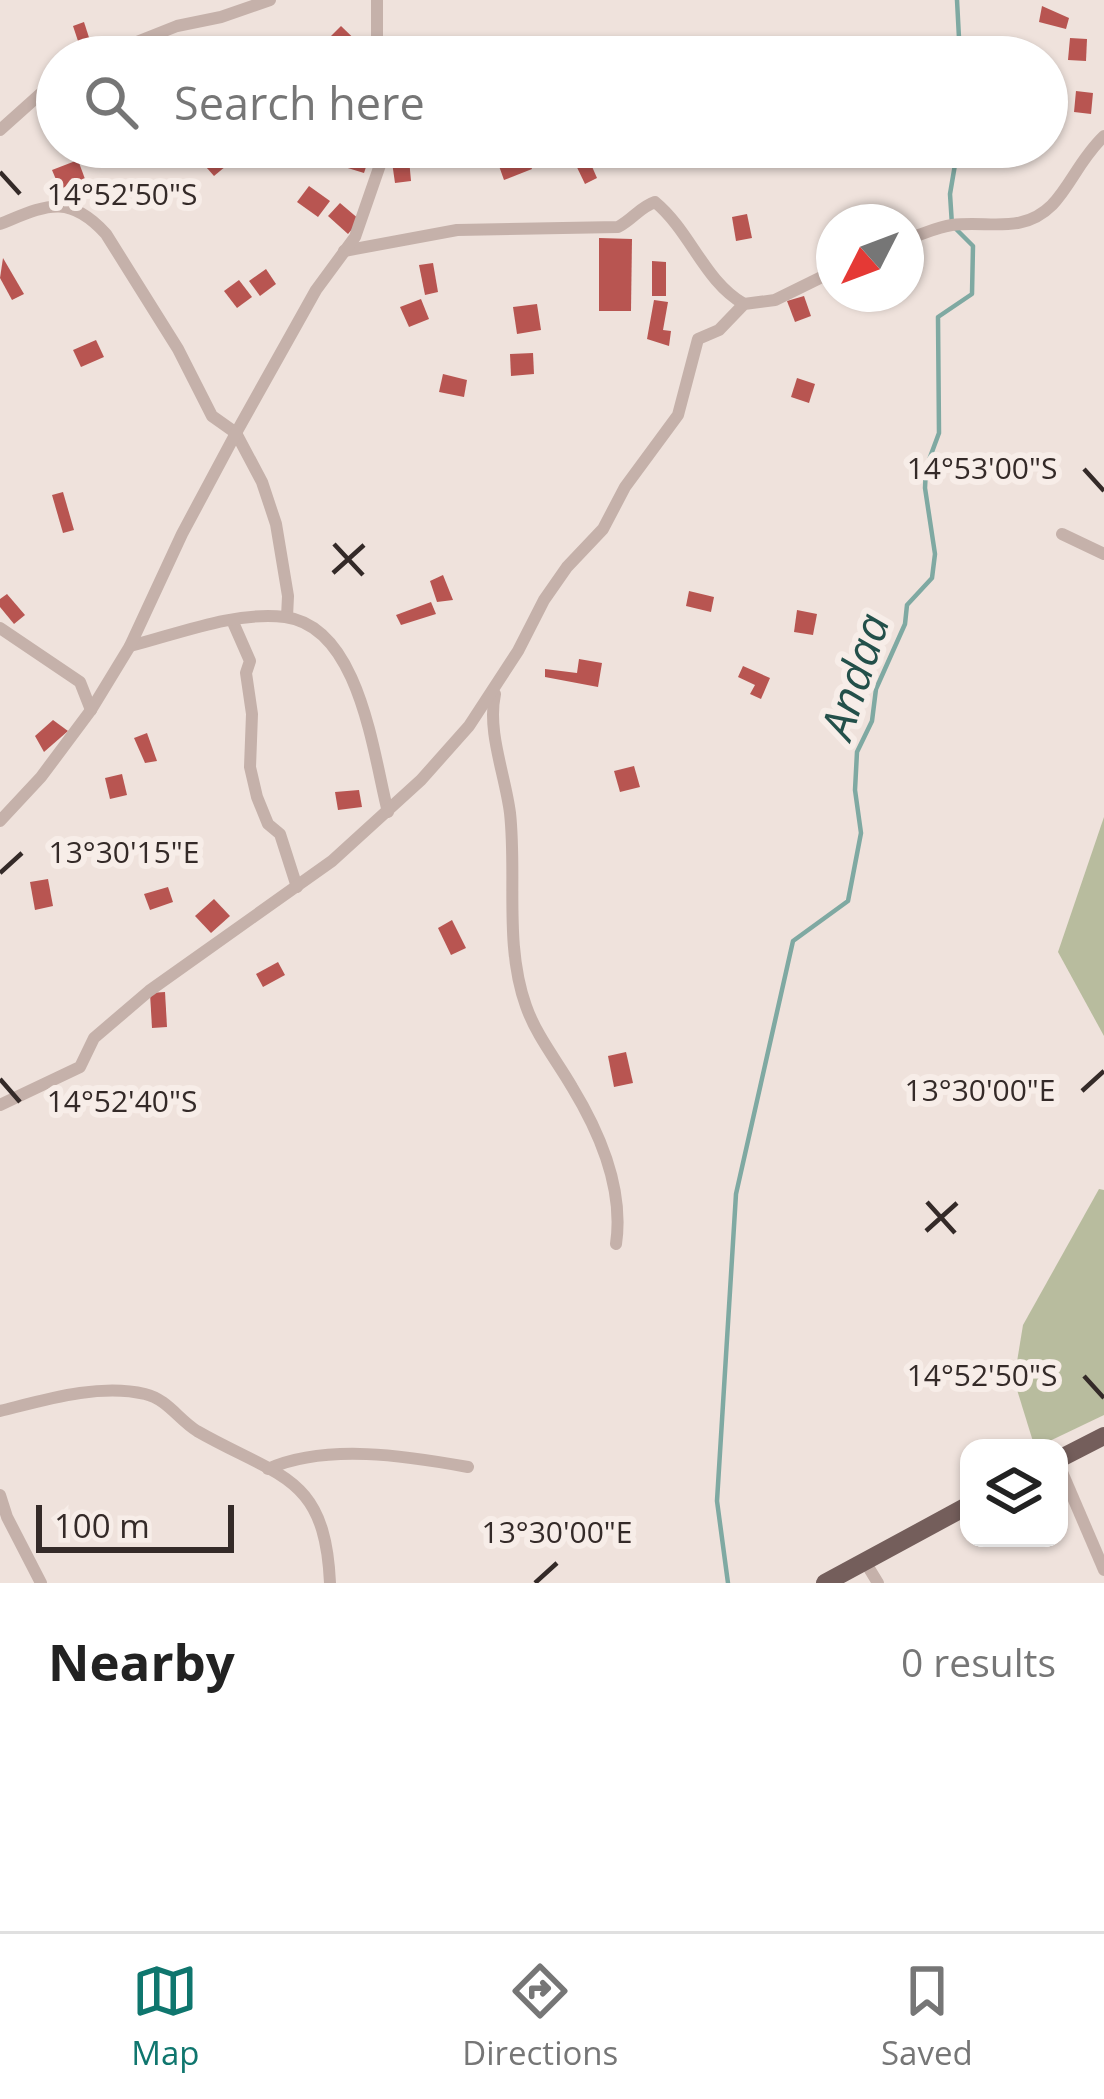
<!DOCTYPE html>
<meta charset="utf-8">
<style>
body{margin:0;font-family:"Open Sans",sans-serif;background:#f6f6f6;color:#222}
.controls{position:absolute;right:36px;bottom:36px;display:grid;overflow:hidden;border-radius:24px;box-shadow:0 3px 9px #0004}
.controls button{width:108px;height:108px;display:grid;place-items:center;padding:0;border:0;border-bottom:3px solid #e0e0e0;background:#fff;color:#222;font:60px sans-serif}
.compass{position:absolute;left:816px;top:204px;width:108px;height:108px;border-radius:50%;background:#fff;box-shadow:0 3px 9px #0004;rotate:228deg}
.scale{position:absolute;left:36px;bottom:30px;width:198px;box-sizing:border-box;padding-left:12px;border:6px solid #342a28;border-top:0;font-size:33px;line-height:42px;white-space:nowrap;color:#342a28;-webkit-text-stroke:9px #f7ede8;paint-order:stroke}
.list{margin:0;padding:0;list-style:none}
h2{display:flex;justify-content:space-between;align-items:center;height:156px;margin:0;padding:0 48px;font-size:51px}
h2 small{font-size:39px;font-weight:400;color:#767676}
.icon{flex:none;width:66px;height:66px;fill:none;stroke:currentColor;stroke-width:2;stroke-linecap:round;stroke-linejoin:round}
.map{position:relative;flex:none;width:1104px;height:1583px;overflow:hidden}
.search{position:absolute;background:#fff;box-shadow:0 3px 9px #0004;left:36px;right:36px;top:36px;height:132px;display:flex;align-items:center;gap:30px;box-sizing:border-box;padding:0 42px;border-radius:66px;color:#767676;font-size:45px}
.sheet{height:348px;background:#fff}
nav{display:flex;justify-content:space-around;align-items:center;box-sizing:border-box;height:168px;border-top:3px solid #e0e0e0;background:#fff;font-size:33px;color:#767676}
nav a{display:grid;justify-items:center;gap:6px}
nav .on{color:#0f766e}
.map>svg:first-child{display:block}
.green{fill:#b8bc9e}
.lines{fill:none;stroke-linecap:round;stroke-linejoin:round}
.stream{stroke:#7fa9a2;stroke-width:4.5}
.building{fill:#b85551}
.street{stroke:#c5b1aa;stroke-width:12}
.primary{stroke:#745e5b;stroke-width:18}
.ticks{fill:none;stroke:#342a28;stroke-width:4.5}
.labels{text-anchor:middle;stroke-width:12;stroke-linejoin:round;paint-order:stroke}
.water-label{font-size:45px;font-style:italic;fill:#23504a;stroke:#f7ede8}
.ticks-label{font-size:30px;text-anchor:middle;fill:#342a28;stroke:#f7ede8;stroke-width:12;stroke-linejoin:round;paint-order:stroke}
</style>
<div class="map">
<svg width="1104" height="1583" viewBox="0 0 1104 1583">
<rect width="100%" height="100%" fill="#efe2dc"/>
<g class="green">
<path d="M1104,817V1036L1058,952Z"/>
<path d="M1099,1189L1104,1190V1415L1035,1448L1014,1380L1023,1325Z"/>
</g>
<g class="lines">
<g class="stream">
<path d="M957,0L960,57"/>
<path d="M728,1583L717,1501L736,1194L793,941L848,901L861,833L855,790L857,752L872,721L876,689L905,624L907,605L932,578L935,554L925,488L926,468L939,433L938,317L972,294L973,246L952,225L950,194L958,147"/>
</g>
</g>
<g class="building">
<path d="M1042,6L1069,18L1066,29L1039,22Z"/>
<path d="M84,22L94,53L83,56L73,26Z"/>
<path d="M341,26L373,57H353L331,36Z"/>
<path d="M1070,38L1087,39L1086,61L1068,60Z"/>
<path d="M1076,91L1093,93L1091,114L1074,112Z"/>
<path d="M197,147H220L232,161L214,176L192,151Z"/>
<path d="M344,147L371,152L364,173L338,165Z"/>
<path d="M586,153L597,178L585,184L573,159Z"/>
<path d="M527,155L532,169L504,180L499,166Z"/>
<path d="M409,159L411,181L395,183L392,162Z"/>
<path d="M78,160L85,179L60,189L52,170Z"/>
<path d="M309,186L330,201L318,217L297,202Z"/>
<path d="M340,203L360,220L348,234L328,216Z"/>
<path d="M747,214L752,238L736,241L732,217Z"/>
<path d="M599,238L632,239L631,311H599Z"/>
<path d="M3,258L24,294L12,300L0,278Z"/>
<path d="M652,261L666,262V296H652Z"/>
<path d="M433,263L438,292L425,295L419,265Z"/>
<path d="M266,269L276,284L260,296L249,281Z"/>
<path d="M239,280L252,297L237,308L224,291Z"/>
<path d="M804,296L811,316L795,322L787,301Z"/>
<path d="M421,299L429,319L409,327L400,307Z"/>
<path d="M654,300L668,302L663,330L671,331L669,346L647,339Z"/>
<path d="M537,304L541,330L517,334L513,307Z"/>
<path d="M96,340L104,357L81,367L73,350Z"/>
<path d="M533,353L534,374L511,376L510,354Z"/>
<path d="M443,374L467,380L464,397L439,392Z"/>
<path d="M797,378L815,384L809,403L791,397Z"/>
<path d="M63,492L74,530L63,533L52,495Z"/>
<path d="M443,575L453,600L437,602L430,581Z"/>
<path d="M689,591L714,597L711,612L686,606Z"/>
<path d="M7,594L25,615L14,624L0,607V599Z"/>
<path d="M431,602L436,614L401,625L396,615Z"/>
<path d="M797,610L817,614L813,635L794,632Z"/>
<path d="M579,659L602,663L598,687L545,677V669L577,673Z"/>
<path d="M743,666L770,678L761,699L750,694L755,685L738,677Z"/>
<path d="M53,720L68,731L44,752L35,736Z"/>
<path d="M147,733L157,761L145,763L134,738Z"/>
<path d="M634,766L640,787L620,792L614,771Z"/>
<path d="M122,774L127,795L110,799L105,778Z"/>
<path d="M359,790L362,807L338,810L335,792Z"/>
<path d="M48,879L53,906L35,910L30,882Z"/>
<path d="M168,887L173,902L150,910L144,894Z"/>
<path d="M214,899L230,916L211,933L195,916Z"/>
<path d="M452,920L466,948L451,955L438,928Z"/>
<path d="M278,962L285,975L263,987L256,974Z"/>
<path d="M165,992L167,1027L152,1028L150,993Z"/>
<path d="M626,1052L633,1083L614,1087L608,1056Z"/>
</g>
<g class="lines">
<g class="street">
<path d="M377,0V57"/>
<path d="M99,57L177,26L221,17L270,0"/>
<path d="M0,130L57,79"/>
<path d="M0,224C45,206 68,192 106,234L178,349L212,416L236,433L262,482L276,524L288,596L287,617"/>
<path d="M906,239C921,235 937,227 952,225C988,220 1022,235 1052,205C1071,185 1080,159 1104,136"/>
<path d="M344,251L457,230L618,227C633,219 640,207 655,202C691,232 704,281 744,304"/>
<path d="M1062,534L1104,554"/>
<path d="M232,620L250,661L246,673L252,714L250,767L257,797L268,824L280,834L297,887"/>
<path d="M0,628L80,682L91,710"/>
<path d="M130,646C178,634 234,611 285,617C360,627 373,754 388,812"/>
<path d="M495,694C487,732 505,774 510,813C517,876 504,945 526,1006C536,1035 557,1061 572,1087C600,1133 624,1190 616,1244"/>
<path d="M0,821L41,777L91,710L130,646L182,534L236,433L316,290L355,237L380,165L379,147"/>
<path d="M0,1105L80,1067L94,1038L149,991L332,861L421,780L469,726L518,651L544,600L567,567L603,529L625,487L678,415L698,339L719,330L744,304L775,300L834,271"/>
<path d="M0,1411C44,1400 99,1383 145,1394C167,1399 179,1420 197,1431C279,1478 325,1474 330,1583"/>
<path d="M1059,1465L1104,1570"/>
<path d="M268,1469C326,1443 407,1456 468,1467"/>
<path d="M0,1495L7,1517L41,1583"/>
<path d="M864,1560L878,1583"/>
</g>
<g class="primary">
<path d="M1059,1459L1104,1436"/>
<path d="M825,1583L969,1505"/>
</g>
</g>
<path class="ticks" d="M0,172L20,194M1084,469L1104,491M334,544L363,575M333,573L364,545M0,873L22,853M0,1079L20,1102M1082,1091L1104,1071M927,1202L955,1233M926,1231L957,1203M1084,1376L1104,1398M535,1583L557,1563"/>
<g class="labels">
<g class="water-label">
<text transform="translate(855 676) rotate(-72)" y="16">Andaa</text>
</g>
</g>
<g class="ticks-label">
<text x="122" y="205">14°52'50"S</text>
<text x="982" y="479">14°53'00"S</text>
<text x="124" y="863">13°30'15"E</text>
<text x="980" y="1101">13°30'00"E</text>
<text x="122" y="1112">14°52'40"S</text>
<text x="982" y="1386">14°52'50"S</text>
<text x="557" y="1543">13°30'00"E</text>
</g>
</svg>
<div class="controls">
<button><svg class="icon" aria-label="layers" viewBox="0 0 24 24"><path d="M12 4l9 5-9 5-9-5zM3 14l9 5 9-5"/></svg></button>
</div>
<svg class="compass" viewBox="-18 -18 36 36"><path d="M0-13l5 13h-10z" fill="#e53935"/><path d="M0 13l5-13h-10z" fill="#767676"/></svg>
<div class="scale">100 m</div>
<div class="search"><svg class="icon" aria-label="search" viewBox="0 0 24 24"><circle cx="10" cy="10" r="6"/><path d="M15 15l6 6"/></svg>Search here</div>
</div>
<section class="sheet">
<h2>Nearby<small>0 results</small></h2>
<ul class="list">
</ul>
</section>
<nav>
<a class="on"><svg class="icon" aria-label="map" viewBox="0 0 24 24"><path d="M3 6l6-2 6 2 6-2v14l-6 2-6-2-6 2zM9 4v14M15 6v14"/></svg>Map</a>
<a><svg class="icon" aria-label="directions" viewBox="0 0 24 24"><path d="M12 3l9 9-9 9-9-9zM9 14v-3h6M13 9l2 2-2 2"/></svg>Directions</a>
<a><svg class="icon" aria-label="saved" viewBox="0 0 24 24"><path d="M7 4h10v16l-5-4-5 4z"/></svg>Saved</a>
</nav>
